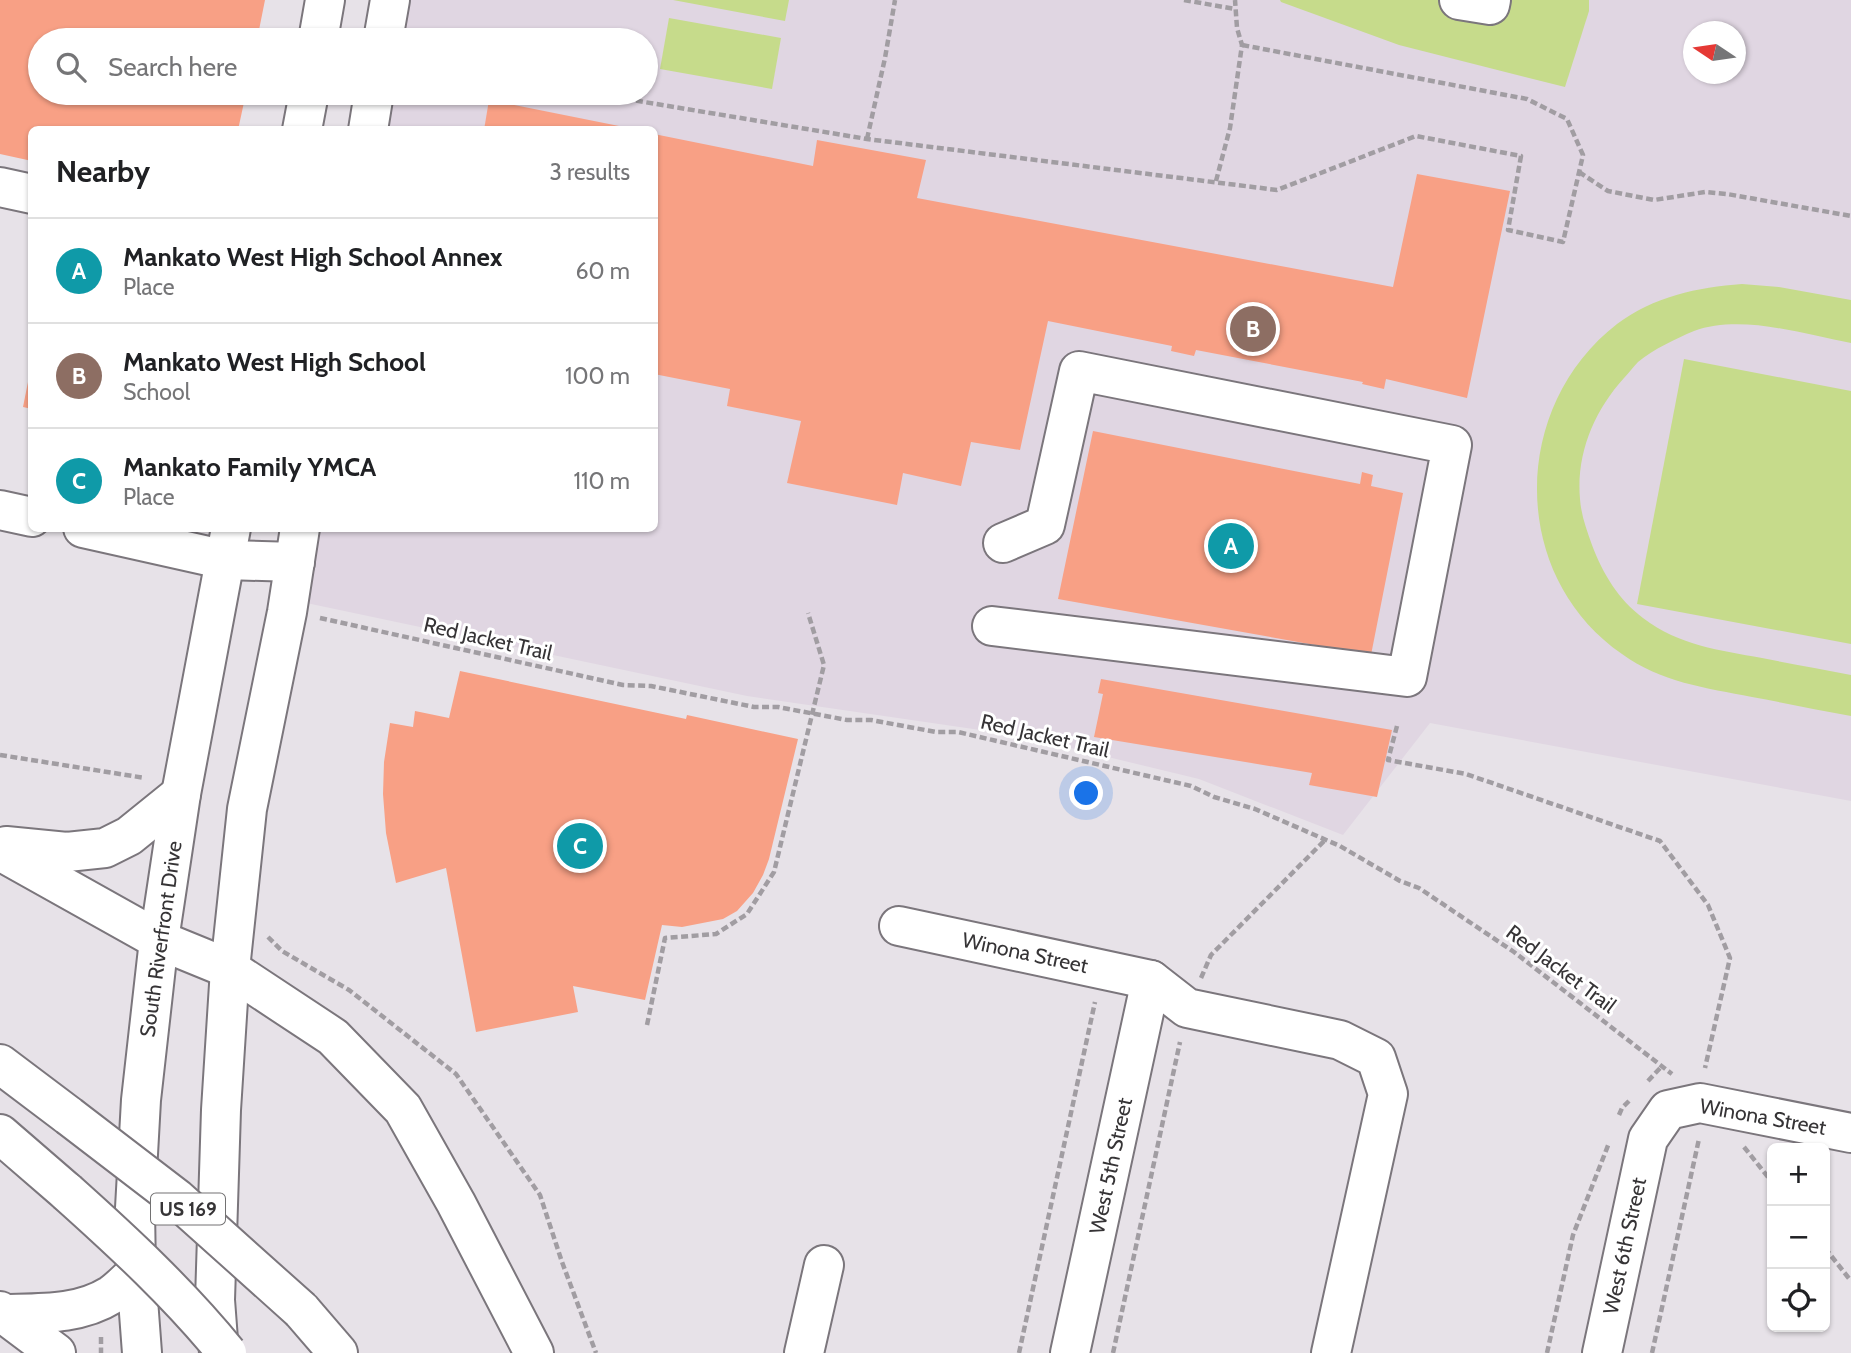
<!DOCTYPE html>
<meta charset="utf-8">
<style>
body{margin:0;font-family:Cabin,sans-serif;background:#f2f2f2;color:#202124}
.controls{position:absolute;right:21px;bottom:21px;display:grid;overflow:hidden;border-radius:10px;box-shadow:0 2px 5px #0004}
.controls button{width:63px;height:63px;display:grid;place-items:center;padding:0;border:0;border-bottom:2px solid #e0e0e0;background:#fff;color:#202124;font:35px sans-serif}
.compass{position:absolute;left:1683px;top:21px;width:63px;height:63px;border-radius:50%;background:#fff;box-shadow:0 2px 5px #0004;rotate:283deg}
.you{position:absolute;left:1087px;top:794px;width:24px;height:24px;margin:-18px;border:5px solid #fff;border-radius:50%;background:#1a73e8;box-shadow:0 0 0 10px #1a73e833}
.badge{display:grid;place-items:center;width:46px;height:46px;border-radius:50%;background:#1a73e8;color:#fff;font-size:23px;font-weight:700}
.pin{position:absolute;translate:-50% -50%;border:4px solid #fff;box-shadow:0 2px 7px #0006}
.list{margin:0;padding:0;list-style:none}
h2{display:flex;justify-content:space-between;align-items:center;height:91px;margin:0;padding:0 28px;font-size:30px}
h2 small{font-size:23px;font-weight:400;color:#757577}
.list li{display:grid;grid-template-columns:46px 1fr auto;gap:21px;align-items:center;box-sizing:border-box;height:105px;padding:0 28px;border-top:2px solid #e0e0e0}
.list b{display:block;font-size:26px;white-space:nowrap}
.list p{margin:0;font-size:23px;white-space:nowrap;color:#757577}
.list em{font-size:23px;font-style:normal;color:#757577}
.icon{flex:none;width:38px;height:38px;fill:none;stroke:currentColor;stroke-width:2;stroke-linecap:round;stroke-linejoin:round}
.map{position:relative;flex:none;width:1851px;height:1353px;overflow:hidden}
.search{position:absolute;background:#fff;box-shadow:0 2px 5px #0004;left:28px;top:28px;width:630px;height:77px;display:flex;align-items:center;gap:18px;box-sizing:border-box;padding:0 24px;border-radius:38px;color:#757577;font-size:26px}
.panel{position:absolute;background:#fff;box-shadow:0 2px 5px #0004;left:28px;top:126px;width:630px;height:406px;border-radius:10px}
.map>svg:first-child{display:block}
.built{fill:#e0d6e2;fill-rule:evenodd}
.green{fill:#c6db8b}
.building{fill:#f8a085}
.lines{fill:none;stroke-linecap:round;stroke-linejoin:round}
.minor-casing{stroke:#7b767c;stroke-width:42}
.major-casing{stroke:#7b767c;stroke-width:42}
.highway-casing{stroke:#7b767c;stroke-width:42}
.path{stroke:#a19da2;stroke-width:4.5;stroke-dasharray:7 3.5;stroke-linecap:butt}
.minor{stroke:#fff;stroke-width:38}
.major{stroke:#fff;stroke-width:38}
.highway{stroke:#fff;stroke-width:38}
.highway-bridge-casing{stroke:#7b767c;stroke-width:42;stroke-linecap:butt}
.highway-bridge{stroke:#fff;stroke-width:38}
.labels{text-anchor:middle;stroke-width:6;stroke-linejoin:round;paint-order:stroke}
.shield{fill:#fff;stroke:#727172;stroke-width:2}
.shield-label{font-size:19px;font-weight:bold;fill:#363436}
.street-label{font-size:21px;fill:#363436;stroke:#fff}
</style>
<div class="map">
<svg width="1851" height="1353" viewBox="0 0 1851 1353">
<rect width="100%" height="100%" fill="#e7e2e8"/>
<path class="built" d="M404,0H1851V801L1430,723L1343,835L1199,779L1021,736L747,696L297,601L310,529L654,528V130L380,129L387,93H646V40H397ZM1694,32H1736V74H1694Z"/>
<g class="green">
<path d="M673,0H789L785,21Z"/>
<path d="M1280,0H1589V11L1565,87L1399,45L1281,2Z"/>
<path d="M669,18L781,38L772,89L660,69Z"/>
<path d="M1742,284L1779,287L1851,300V343C1804,334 1741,314 1694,331C1675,339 1654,349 1638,362C1633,367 1629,373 1624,378C1594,411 1576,454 1580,499C1581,515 1587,531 1592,545C1603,574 1618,599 1643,618C1680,646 1719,650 1762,658C1792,664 1821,669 1851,675V716C1818,710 1785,703 1752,697C1706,688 1660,682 1622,654C1509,576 1510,407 1617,324C1653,297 1698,287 1742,284Z"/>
<path d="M1684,359L1851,391V644L1637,604Z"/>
</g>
<g class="building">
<path d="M0,0H265L257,40H40V93H246L238,130H32V161L0,154Z"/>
<path d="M489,100L629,128V130H484Z"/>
<path d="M654,134L813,166L817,140L926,160L917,198L1393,287L1417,174L1510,191L1467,398L1386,379L1384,389L1362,384L1363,382L1196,350L1194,356L1171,351L1172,346L1048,321L1020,450L971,442L961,486L903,473L897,505L787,483L801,421L727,406L730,389L654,374Z"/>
<path d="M30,372H32V409L23,407Z"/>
<path d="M1093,431L1360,484L1362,472L1373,475L1371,486L1403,493L1371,655L1058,599Z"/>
<path d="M460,671L686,719L687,715L798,739L769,859L763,875L753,893L737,911L723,919L682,927L662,925L645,1000L573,986L578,1012L476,1032L446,868L396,883L386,833L383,794L384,762L390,723L413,727L415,711L449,718Z"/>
<path d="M1101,679L1392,730L1377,797L1309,785L1312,773L1094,737L1103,694L1098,693Z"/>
</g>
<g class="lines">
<defs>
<g id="minor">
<path d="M1459,0L1490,5L1491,0"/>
<path d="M0,187L32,194"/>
<path d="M0,510L32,517"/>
<path d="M83,528L226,560L295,562"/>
<path d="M992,626L1407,677L1452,445L1079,371L1045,525L1003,543"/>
<path d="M899,926L1151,980L1187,1008L1340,1040L1376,1058L1388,1094L1331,1353"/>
<path d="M0,1311L56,1353"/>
<path d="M804,1353L824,1265"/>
<path d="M1070,1353L1151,980"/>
<path d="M1602,1353L1648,1139L1668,1110L1700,1103L1851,1133"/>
</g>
<g id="major">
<path d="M318,40L325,0"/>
<path d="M383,40L390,0"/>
<path d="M302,130L309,93"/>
<path d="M368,130L374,93"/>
<path d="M4,1314C41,1313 79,1315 111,1295C120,1289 128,1280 136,1273"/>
<path d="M142,1353L136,1273L135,1208L141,1100L159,940L181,794L231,528"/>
<path d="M219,1353L215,1300L221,1110L230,969L247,809L287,612L300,528"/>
</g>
<g id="highway">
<path d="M6,846L67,852L105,848L129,836L181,794"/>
<path d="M0,851L159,940L230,969L333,1037L403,1109L456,1203L534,1353"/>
<path d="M0,1064L69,1116"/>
<path d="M0,1134L67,1192"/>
<path d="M301,1310L338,1353"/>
</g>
</defs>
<use href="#minor" class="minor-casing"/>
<use href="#major" class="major-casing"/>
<use href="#highway" class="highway-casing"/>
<g class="path">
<path d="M1184,0L1235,9"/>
<path d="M418,36L438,40"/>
<path d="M609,93L608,96L867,139L1277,190L1416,136L1521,156L1508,230L1563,242L1583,155L1567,119L1527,99L1242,45"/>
<path d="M867,139L885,58L895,0"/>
<path d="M1579,172L1608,191L1654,200L1705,192L1727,194L1851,216"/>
<path d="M1216,181L1230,128L1242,45L1237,28L1235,0"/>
<path d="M320,618L623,685L651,686L754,707H778L847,720H871L936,732H958L1191,786L1214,797L1255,809L1340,846L1400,881L1419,888L1514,952L1672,1074"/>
<path d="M1397,726L1388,760L1466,774L1660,841L1708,905L1730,958L1705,1068"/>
<path d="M0,755L145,778"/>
<path d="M268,937L282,951L349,990L456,1074L540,1195L562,1262L596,1353"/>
<path d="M1201,978L1211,955L1326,839"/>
<path d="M647,1025L665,938L716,934L747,914L774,872L824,665L808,613"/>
<path d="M1648,1081L1662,1066"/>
<path d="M1619,1115L1622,1108L1630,1100"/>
<path d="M1744,1147L1772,1182"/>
<path d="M1825,1248L1851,1281"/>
<path d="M101,1337V1353"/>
<path d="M1019,1353L1095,1002"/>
<path d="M1113,1353L1180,1042"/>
<path d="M1547,1353L1573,1235L1609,1143"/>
<path d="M1652,1353L1699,1139"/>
</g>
<use href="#minor" class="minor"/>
<use href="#major" class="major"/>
<use href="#highway" class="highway"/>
<defs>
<g id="highway-bridge">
<path d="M69,1116L176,1198L301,1310"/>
<path d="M67,1192C124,1243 179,1294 227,1353"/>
</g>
</defs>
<use href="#highway-bridge" class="highway-bridge-casing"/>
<use href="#highway-bridge" class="highway-bridge"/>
</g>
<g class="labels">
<rect class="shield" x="151" y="1193.5" width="74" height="31" rx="5"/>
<g class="shield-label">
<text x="188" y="1216">US 169</text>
</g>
<g class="street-label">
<text transform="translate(488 639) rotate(13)" y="7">Red Jacket Trail</text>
<text transform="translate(1045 736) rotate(13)" y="7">Red Jacket Trail</text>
<text transform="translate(161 939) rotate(-82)" y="7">South Riverfront Drive</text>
<text transform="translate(1025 953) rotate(12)" y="7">Winona Street</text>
<text transform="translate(1561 969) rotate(37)" y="7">Red Jacket Trail</text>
<text transform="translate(1763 1117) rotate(10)" y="7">Winona Street</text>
<text transform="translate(1111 1166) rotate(-78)" y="7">West 5th Street</text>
<text transform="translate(1625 1246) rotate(-78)" y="7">West 6th Street</text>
</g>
</g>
</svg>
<div class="controls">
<button>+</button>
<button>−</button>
<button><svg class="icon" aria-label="locate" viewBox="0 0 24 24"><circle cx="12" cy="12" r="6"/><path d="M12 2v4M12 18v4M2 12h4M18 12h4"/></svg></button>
</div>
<svg class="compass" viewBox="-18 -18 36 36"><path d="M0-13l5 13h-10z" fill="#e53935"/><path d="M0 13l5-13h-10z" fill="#757577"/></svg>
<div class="you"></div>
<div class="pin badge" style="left:1231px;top:546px;background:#0f9aa8">A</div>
<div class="pin badge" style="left:1253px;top:329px;background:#8d6e63">B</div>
<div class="pin badge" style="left:580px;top:846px;background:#0f9aa8">C</div>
<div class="search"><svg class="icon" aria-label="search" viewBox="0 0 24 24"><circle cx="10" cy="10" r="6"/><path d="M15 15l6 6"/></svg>Search here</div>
<section class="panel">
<h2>Nearby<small>3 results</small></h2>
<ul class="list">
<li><span class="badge" style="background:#0f9aa8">A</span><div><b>Mankato West High School Annex</b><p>Place</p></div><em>60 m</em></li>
<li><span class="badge" style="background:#8d6e63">B</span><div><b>Mankato West High School</b><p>School</p></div><em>100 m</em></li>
<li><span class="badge" style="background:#0f9aa8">C</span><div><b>Mankato Family YMCA</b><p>Place</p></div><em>110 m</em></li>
</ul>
</section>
</div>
